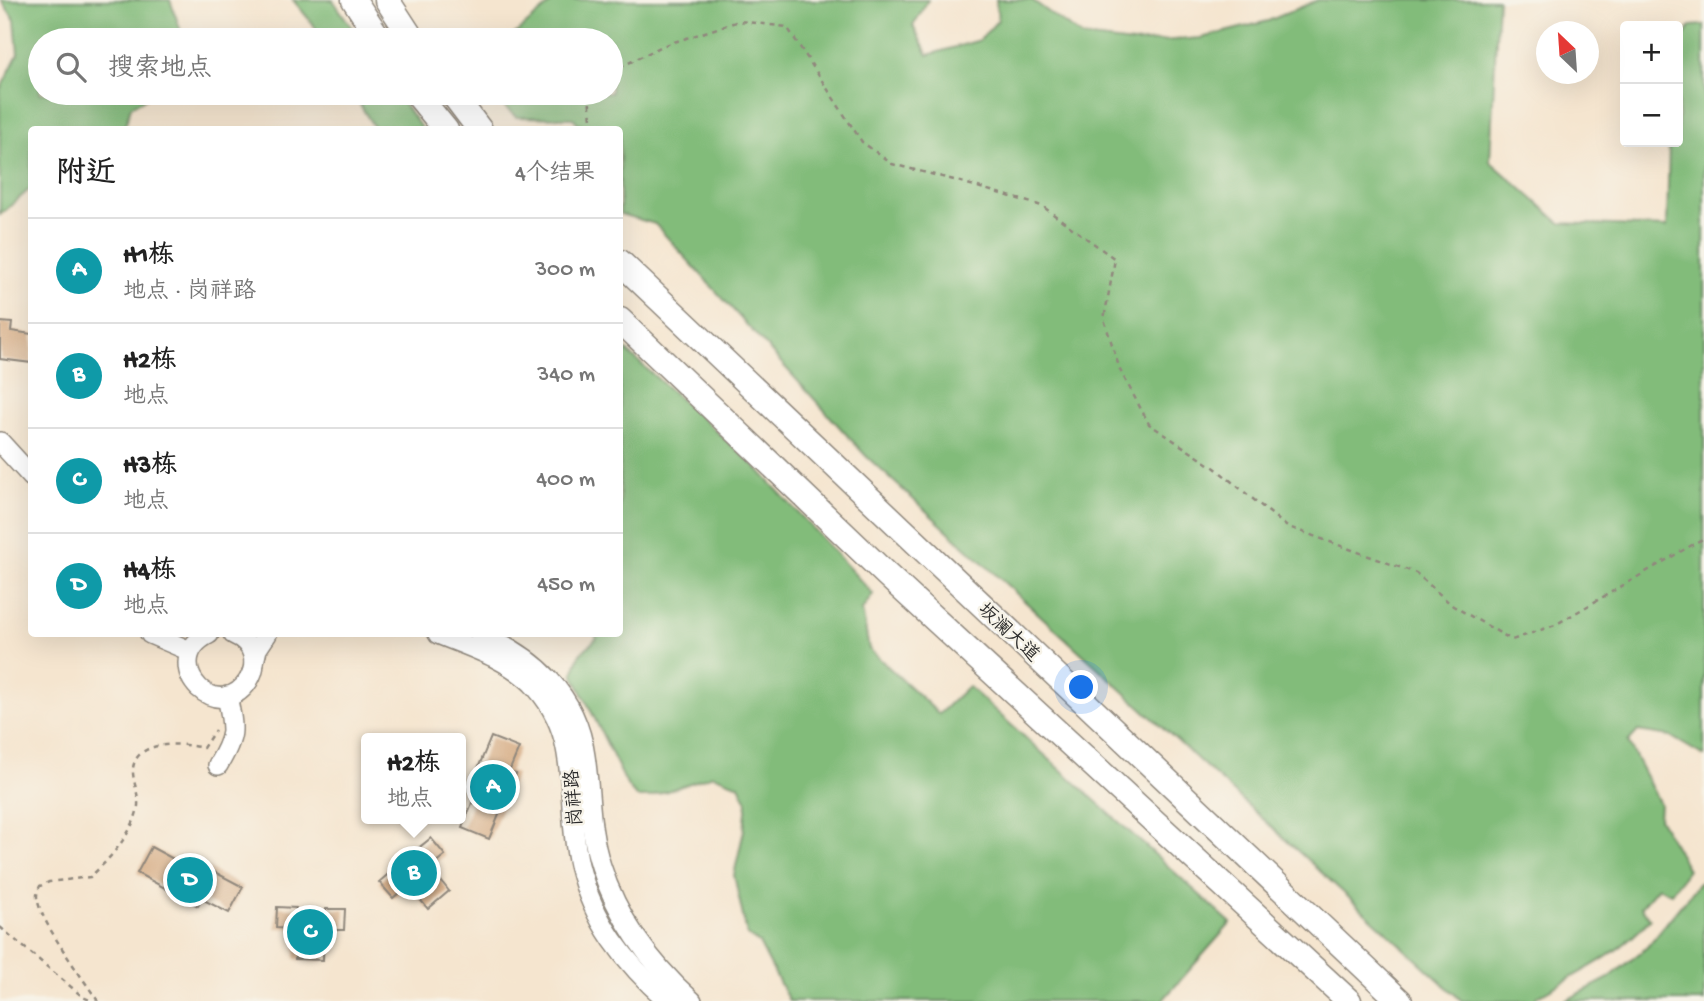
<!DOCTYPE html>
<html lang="zh">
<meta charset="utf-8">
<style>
body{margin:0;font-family:"Gochi Hand","LXGW WenKai TC",sans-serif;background:#f6f6f6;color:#222}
.controls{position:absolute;right:21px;top:21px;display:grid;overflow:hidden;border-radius:7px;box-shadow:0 7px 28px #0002}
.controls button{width:63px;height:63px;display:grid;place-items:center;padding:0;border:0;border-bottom:2px solid #e0e0e0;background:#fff;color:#222;font:35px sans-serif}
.compass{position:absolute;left:1536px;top:21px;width:63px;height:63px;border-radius:50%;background:#fff;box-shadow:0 7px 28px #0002;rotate:335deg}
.you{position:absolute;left:1082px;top:688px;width:24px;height:24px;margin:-18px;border:5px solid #fff;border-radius:50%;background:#1a73e8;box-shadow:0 0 0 10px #1a73e833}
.badge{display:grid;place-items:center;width:46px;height:46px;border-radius:50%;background:#b5179e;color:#fff;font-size:23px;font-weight:700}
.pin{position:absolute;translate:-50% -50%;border:4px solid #fff;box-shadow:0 2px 7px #0006}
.popup{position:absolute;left:361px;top:733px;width:105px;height:91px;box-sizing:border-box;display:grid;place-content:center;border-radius:7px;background:#fff;filter:drop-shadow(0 2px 5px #0005);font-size:23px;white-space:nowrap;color:#767676}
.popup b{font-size:26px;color:#222}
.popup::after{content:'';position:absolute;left:50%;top:100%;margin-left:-14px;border:14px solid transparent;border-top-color:#fff}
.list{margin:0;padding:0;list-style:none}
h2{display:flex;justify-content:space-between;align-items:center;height:91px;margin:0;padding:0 28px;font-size:30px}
h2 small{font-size:23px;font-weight:400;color:#767676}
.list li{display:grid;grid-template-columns:46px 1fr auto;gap:21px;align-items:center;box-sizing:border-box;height:105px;padding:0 28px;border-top:2px solid #e0e0e0}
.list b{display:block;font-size:26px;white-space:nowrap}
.list p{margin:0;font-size:23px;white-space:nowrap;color:#767676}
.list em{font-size:23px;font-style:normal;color:#767676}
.icon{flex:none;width:38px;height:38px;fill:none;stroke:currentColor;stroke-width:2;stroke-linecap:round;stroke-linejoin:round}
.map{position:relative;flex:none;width:1704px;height:1001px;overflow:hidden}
.search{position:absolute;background:#fff;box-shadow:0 7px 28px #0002;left:28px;top:28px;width:595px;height:77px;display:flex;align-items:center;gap:18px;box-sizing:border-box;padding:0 24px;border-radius:38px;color:#767676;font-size:26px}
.panel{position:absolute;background:#fff;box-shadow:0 7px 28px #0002;left:28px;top:126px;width:595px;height:511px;border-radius:7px}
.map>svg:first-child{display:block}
.forest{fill:#82bc7a;stroke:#567452;stroke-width:2}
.building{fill:#d7ad86}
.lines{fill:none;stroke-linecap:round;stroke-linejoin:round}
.minor-casing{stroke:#90887d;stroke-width:22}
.major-casing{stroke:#90887d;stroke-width:27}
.path{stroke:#90887d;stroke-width:2.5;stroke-dasharray:5 5;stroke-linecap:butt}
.minor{stroke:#fff;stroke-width:19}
.major{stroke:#fff;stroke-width:24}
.labels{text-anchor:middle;stroke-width:5;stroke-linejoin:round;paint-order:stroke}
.street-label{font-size:19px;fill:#2b2b2b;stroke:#f7f3e8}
</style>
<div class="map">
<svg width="1704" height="1001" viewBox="0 0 1704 1001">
<rect width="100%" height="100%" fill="#f7f3e8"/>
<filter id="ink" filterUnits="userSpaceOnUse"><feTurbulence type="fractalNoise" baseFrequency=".0143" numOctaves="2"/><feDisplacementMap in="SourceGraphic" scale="14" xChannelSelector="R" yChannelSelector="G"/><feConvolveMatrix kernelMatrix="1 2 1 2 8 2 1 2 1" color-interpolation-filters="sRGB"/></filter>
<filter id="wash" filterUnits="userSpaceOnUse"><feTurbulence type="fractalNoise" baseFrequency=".00686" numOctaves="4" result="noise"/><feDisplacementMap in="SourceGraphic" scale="28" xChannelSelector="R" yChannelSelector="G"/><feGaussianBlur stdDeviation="1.57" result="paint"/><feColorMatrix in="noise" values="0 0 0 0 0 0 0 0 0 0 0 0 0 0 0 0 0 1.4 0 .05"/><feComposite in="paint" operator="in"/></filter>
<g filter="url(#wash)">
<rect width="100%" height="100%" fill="#f5e5cf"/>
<g class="forest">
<path d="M1,0H170L184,40H40V93H154L131,107L124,129L32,130L31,188L0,215V90L18,54L15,20Z"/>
<path d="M293,0H333L360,40H323L313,24Z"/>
<path d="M555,0H928L913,26L928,55L980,40L998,20L996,0H1032L1083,37L1133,43L1201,38L1268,21L1318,0H1498L1490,161L1560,223L1667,227L1669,142H1678V45L1691,26L1704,25V756L1670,736L1638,731L1628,742L1660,804L1659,818L1688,870L1671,893L1658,887L1641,907L1650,919C1618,956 1580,972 1538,996L1534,1001H1462L866,456L655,224L620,214V130L584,129L573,118L516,117L496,99L494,93H611V40H508Z"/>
<path d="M353,93H396L422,129H375Z"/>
<path d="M620,345L756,467L873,594L862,610L869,649L939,714L968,686L1231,923L1162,1001H789L759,943L747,935L734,875L744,830L747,802L739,785L713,775L650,797H637L628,787L573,674L580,654L597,638L595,634H620Z"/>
<path d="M1704,882V1001H1565L1609,978L1647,947L1699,883Z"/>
</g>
<g id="blocks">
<g class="building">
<path d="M0,322L12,323L11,331L32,334V363L0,359Z"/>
<path d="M491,737L519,748L509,772L516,774L489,839L462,828L478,788L471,785Z"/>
<path d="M431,838L445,855L430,867L449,891L428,909L408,885L393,898L379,882L393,870L398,876L421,856L416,850Z"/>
<path d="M151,847L188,867L192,860L243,887L229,913L202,899L198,906L137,873Z"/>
<path d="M277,907L296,908V915L326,916V909H345L344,930H324L323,960L295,959L296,929L276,928Z"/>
</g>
</g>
</g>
<g filter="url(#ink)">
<use href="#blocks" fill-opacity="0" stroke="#90887d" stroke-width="2"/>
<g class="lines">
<defs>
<g id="minor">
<path d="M0,442L32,477"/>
<path d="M150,634L190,651"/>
<path d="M209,634C197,640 188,649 188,663C188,673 192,681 199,688C236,722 281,654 233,634"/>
<path d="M438,634C470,647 506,658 532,683C584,736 564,800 579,865C593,922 625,963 668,1001"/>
<path d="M480,634C535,656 577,696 585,756C591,795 588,827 601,866C618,920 651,964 692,1001"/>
<path d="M254,662L257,649L267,634"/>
<path d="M218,765C236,735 234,730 227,696"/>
</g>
<g id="major">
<path d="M354,0L380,40"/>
<path d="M387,0L413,40"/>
<path d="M416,93L446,130"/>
<path d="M452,93L480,130"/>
<path d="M620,262L1400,1001"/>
<path d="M620,320L888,576L1349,1001"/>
</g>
</defs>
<use href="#minor" class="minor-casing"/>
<use href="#major" class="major-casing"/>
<g class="path">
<path d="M611,72L662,46L739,21L787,27L862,142L892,164L954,180L1042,206L1115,259L1104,319L1120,370L1149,424L1215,468L1286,526L1416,573L1453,606L1512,640L1555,625L1704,538"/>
<path d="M589,93L591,120L594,130"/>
<path d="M0,927L83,997L92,1001"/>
<path d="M98,1001C83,979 43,925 38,902C36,896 37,892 40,886L49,882L90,877C108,861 135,831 138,806C139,793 132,780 133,768C137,739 183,743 203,748L215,730"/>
</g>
<use href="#minor" class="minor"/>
<use href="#major" class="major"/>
</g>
</g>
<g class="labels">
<g class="street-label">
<text transform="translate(1010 631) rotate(43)" y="7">坂澜大道</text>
<text transform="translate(572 798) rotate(-94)" y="7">岗祥路</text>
</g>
</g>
</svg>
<div class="controls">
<button>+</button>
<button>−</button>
</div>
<svg class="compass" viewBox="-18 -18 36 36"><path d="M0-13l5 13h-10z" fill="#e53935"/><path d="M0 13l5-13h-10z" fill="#767676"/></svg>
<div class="you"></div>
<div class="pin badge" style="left:493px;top:787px;background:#0f9aa8">A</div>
<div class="pin badge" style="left:414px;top:873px;background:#0f9aa8">B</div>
<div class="popup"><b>H2栋</b>地点</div>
<div class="pin badge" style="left:310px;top:932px;background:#0f9aa8">C</div>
<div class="pin badge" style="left:190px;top:880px;background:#0f9aa8">D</div>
<div class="search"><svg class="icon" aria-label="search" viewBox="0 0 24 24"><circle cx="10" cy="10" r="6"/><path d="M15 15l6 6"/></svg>搜索地点</div>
<section class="panel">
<h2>附近<small>4个结果</small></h2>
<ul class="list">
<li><span class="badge" style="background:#0f9aa8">A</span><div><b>H1栋</b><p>地点 · 岗祥路</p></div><em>300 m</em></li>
<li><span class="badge" style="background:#0f9aa8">B</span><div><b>H2栋</b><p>地点</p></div><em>340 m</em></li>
<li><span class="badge" style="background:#0f9aa8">C</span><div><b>H3栋</b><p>地点</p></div><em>400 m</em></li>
<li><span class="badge" style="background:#0f9aa8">D</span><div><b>H4栋</b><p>地点</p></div><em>450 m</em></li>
</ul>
</section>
</div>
